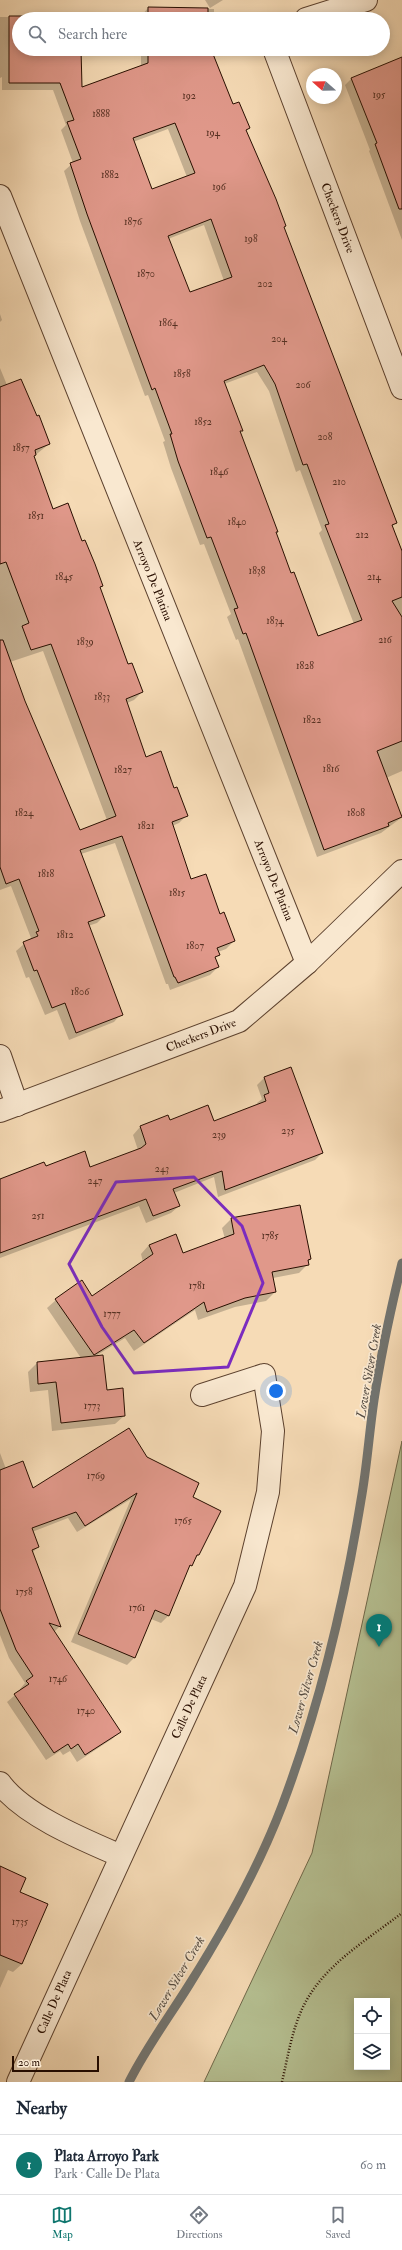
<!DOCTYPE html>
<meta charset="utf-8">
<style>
body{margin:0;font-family:"IM FELL Double Pica",serif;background:#f6f6f7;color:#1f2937}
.controls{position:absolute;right:12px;bottom:12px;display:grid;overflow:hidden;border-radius:0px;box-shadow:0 2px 10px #0003}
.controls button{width:36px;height:36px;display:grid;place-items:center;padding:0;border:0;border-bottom:1px solid #e0e1e3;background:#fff;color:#1f2937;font:20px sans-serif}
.compass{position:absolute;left:306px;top:68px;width:36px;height:36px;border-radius:50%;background:#fff;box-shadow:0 2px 10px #0003;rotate:290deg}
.scale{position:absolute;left:12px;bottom:10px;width:87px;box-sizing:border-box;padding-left:4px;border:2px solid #280e00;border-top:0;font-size:11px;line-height:14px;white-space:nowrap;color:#280e00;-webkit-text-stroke:3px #f9e8d0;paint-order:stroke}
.you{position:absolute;left:276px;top:1391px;width:14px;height:14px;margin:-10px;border:3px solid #fff;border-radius:50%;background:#1a73e8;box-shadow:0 0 0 6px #1a73e833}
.badge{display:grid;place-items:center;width:26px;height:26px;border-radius:50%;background:#0f766e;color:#fff;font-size:13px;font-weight:700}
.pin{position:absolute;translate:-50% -33px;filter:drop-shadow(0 1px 2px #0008)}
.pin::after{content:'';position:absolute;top:21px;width:14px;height:12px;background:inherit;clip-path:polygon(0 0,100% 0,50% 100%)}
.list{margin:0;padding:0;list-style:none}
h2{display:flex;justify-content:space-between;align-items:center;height:52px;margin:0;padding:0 16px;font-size:17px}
h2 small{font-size:13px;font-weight:400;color:#747a83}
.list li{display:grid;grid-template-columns:26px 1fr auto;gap:12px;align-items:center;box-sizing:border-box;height:60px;padding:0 16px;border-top:1px solid #e0e1e3}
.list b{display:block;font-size:15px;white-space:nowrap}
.list p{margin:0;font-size:13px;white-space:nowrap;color:#747a83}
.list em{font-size:13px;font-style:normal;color:#747a83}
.icon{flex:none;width:22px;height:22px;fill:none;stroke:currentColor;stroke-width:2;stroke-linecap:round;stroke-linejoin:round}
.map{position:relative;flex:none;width:402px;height:2082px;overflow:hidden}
.search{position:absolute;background:#fff;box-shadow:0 2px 10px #0003;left:12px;right:12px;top:12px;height:44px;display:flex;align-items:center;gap:10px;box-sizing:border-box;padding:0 14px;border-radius:22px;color:#747a83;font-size:15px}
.sheet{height:112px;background:#fff}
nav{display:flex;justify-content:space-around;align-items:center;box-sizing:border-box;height:56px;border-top:1px solid #e0e1e3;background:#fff;font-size:11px;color:#747a83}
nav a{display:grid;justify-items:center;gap:2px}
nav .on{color:#0f766e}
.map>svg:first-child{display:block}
.green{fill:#b6c193;stroke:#6f684a;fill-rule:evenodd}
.shadow{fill:#0003;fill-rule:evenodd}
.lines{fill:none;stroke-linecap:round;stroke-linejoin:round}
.stream{stroke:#727470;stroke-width:9}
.building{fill:#e0988a;stroke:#280e00;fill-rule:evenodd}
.minor-casing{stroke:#5c412e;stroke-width:24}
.path{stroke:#280e00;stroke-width:2.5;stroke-dasharray:1 2;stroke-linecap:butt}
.minor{stroke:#f9e8d0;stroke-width:22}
.marked{fill:none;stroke:#7b2cbf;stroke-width:3;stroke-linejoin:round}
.labels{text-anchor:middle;stroke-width:3.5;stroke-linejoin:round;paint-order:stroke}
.number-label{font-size:10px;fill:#563022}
.street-label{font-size:12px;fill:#280e00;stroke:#f9e8d0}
.water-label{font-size:13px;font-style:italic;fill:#534a41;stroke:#f9e8d0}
</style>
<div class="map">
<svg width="402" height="2082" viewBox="0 0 402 2082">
<rect width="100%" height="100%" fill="#f6dbb6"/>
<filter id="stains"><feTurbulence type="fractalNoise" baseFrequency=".005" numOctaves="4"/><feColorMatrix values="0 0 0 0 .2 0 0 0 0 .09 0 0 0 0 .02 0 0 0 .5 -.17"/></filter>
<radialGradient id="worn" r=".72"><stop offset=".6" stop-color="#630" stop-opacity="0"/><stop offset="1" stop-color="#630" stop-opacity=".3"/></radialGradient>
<path class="green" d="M402,1441V2082H204L312,1853ZM357,2001H387V2067H357Z"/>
<g class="shadow">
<path d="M205,0H223L210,8Z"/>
<path d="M148,8L214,9V19H141V16Z"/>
<path d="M0,17H80V19H19V49H80L81,89L141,66V49H214V58L233,105L249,128L246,131L395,523L392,527L402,554V771L386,778L401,818L381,833L317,857L238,639L236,640L227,617L231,614L204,544L200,545L171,468L163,442L165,441L148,395L145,396L80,221L64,171L73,163L61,130L66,125L53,90H2V77L0,78ZM168,129L187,177L151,191L133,142ZM204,225L224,281L189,294L168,239ZM257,372L269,391L296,472L300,470L322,530L319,533L354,624L317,638L275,533L277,531L240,432L242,430L224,384Z"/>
<path d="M402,58V240L369,151L370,150L345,85L351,79Z"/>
<path d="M0,314L2,320L0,322Z"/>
<path d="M0,368L7,385L49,444L33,457L53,510L81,543L102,586L99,588L128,666L142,692L134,700L127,703L145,758L174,789L187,815L179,823L172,826L191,881L220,915L234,941L226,949L218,952V954L215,958L218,967L210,975L170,990L168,984H166L115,843L81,854L104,916L97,923L88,926L121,1014L114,1022L69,1040L57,1010L45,1015L29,977L26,978L16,951L31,938L11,886L0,890ZM43,651L107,820L79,831L24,701L10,662Z"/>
<path d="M290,1068L322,1153L315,1160L218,1197L214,1177L174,1193L179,1206L171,1213L146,1223L139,1206L0,1258V1201L45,1168H90L138,1150L133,1135L140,1127L169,1121L213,1122L258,1105L257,1103L262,1099L257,1085L264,1078Z"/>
<path d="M231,1219L310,1259L308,1264L299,1273L273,1278L275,1292L266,1301L235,1307L198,1320L195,1310L134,1351L125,1338L94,1357L106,1391L124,1416L115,1424L52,1431L48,1390L30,1392L28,1372L37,1363L81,1358L47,1308L56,1300L92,1297L143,1262L141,1254L149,1245L182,1255L225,1239L222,1228Z"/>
<path d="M0,1453L6,1469L33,1489L147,1458L191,1497L198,1555L188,1569L168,1616L161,1623L151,1619L135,1657L127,1665L71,1642L131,1499L77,1532L68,1518L32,1532L38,1547L32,1553L59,1627L54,1632L120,1732L112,1739L77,1762L70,1751L63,1755L60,1751L46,1760L7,1702L21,1690L20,1689L25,1683L9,1658L0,1635Z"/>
<path d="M0,1867L19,1893L22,1964L13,1972L8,1970L0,1988Z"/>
</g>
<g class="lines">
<path class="stream" d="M129,2082C146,2048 169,2017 189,1985C225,1928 258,1869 282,1806C319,1708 344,1604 361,1500C367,1467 369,1434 374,1400C381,1354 391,1308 402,1263"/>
</g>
<g class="building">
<path d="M148,7L208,8V19H148Z"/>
<path d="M9,16H81V19H19V49H81L82,87L148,63V49H211L233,104L239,102L250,128L246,130L276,199L286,226L284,227L397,523L392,525L402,551V597L392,601L402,617V741L377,751L402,817L388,823L389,826L324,850L246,633L243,634L234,609L238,608L211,537L207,538L178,461L170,434H172L155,388L152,390L87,214L70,163L81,159L67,122L74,120L60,83H9ZM175,123L195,173L152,189L133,138ZM211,219L232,277L190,292L168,236ZM264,365L275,384L303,465L307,464L329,524L325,525L362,620L318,636L294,572L291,573L276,532H278L240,431H243L224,381Z"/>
<path d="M402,57V209H399L375,144L377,143L351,78Z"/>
<path d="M21,379L37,416L39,415L50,444L35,450L36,455L34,456L53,509L68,503L82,541L85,540L95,564L103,586L100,587L128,664L132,663L143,692L126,699L146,757L161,751L174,788L177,787L188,816L172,822L191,879L206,874L220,914L224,912L235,941L217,948L220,955L215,957L219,967L178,983L175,977H174L122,836L80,850L105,916L88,922L123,1015L76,1033L65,1003L52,1008L37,970L34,971L23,942L38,936L36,932L39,931L19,879L6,884L0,867V640H3L25,701L80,830L116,816L51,644L31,650L22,626L29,623L6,562L0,564V387Z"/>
<path d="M291,1067L323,1153L225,1190L222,1171L173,1189L180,1206L153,1216L146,1199L0,1253V1179L44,1162L46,1166L85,1151L90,1167L141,1148L146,1144L140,1126L168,1115L170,1120L208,1105L214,1121L266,1101L264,1095L269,1093L264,1077Z"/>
<path d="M300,1205L311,1259L308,1260L309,1265L272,1272L276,1292L245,1298L207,1312L204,1302L144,1343L134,1330L94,1355L55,1299L82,1280L92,1296L153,1254L149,1245L176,1234L183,1253L234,1234L231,1218Z"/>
<path d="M103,1355L107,1390L123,1388L125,1416L61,1423L56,1382L38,1384L37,1362Z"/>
<path d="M129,1428L147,1457L199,1483L193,1497L221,1511L199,1555H197L192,1566L190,1565L169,1616L155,1610L135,1658L78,1634L137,1493L85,1526L76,1512L32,1528L39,1547L32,1550L61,1627L49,1623L121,1732L85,1755L78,1744L71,1749L68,1744L54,1753L14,1694L29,1684L26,1681L33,1676L16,1650L0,1609V1470L23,1461L33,1488Z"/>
<path d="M0,1866L26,1878L20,1892L48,1904L22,1964L0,1955Z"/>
</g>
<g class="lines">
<defs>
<g id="minor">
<path d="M306,19L366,0"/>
<path d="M274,49L402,388"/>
<path d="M0,196L307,963"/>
<path d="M0,1056L17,1105"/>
<path d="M0,1111L239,1021L307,963L402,871"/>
<path d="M0,1783C23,1815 84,1840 121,1856"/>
<path d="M18,2082L245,1586L268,1492L273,1431L264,1375L202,1395"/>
</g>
</defs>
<use href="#minor" class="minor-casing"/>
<path class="path" d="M282,2082C288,2056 292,2029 304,2005C324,1965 367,1940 402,1913"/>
<use href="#minor" class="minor"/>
</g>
<path class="marked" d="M194,1177L242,1226L263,1283L228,1367L134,1373L102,1327L69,1264L116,1182Z"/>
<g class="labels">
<g class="number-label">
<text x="379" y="98">195</text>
<text x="189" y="99">192</text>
<text x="101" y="117">1888</text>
<text x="213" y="136">194</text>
<text x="110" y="178">1882</text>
<text x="219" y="190">196</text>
<text x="133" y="225">1876</text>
<text x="251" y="242">198</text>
<text x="146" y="277">1870</text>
<text x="265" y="287">202</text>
<text x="168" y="326">1864</text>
<text x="279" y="342">204</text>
<text x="182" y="377">1858</text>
<text x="303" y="388">206</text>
<text x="203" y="425">1852</text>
<text x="325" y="440">208</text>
<text x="21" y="451">1857</text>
<text x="219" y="475">1846</text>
<text x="339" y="485">210</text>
<text x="36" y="519">1851</text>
<text x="237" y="525">1840</text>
<text x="362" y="538">212</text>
<text x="257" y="574">1838</text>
<text x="64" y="580">1845</text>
<text x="374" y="580">214</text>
<text x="275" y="624">1834</text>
<text x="385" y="643">216</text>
<text x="85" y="645">1839</text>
<text x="305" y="669">1828</text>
<text x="102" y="700">1833</text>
<text x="312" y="723">1822</text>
<text x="331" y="772">1816</text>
<text x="123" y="773">1827</text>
<text x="24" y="816">1824</text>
<text x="356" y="816">1808</text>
<text x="146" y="829">1821</text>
<text x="46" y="877">1818</text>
<text x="177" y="896">1815</text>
<text x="65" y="938">1812</text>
<text x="195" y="949">1807</text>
<text x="80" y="995">1806</text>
<text x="288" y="1134">235</text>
<text x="219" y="1138">239</text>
<text x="162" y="1172">243</text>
<text x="95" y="1184">247</text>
<text x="38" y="1219">251</text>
<text x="270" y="1239">1785</text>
<text x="197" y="1289">1781</text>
<text x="112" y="1317">1777</text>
<text x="92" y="1409">1773</text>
<text x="96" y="1479">1769</text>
<text x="183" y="1524">1765</text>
<text x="24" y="1595">1758</text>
<text x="137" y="1611">1761</text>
<text x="58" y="1682">1746</text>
<text x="86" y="1714">1740</text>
<text x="20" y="1925">1735</text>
</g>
<g class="street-label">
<text transform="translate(338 218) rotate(69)" y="4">Checkers Drive</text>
<text transform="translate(153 580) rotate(68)" y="4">Arroyo De Platina</text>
<text transform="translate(274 880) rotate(68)" y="4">Arroyo De Platina</text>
<text transform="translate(201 1035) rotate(-21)" y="4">Checkers Drive</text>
<text transform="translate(189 1707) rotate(-65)" y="4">Calle De Plata</text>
<text transform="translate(54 2002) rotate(-66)" y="4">Calle De Plata</text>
</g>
<g class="water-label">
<text transform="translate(368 1371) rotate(-80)" y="5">Lower Silver Creek</text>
<text transform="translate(305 1687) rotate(-74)" y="5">Lower Silver Creek</text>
<text transform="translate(176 1978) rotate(-59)" y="5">Lower Silver Creek</text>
</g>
</g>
<rect width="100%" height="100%" filter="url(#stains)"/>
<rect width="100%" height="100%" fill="url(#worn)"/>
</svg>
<div class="controls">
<button><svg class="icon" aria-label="locate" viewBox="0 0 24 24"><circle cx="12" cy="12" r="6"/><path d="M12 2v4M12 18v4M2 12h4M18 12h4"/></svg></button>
<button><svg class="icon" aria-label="layers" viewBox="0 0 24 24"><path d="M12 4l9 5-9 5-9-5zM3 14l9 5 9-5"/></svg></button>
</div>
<svg class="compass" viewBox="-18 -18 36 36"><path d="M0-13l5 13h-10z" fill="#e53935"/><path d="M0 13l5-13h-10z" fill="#747a83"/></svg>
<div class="scale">20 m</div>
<div class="you"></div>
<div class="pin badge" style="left:379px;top:1647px">1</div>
<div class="search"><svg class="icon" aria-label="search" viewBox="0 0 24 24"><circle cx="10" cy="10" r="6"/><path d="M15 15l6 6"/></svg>Search here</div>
</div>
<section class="sheet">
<h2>Nearby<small></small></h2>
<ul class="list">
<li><span class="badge">1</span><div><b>Plata Arroyo Park</b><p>Park · Calle De Plata</p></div><em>60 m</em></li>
</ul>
</section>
<nav>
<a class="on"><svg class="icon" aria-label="map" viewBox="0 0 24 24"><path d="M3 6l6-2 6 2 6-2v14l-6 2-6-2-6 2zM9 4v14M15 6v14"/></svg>Map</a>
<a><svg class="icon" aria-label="directions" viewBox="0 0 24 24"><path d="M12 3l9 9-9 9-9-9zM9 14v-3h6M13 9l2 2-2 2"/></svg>Directions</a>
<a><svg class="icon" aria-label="saved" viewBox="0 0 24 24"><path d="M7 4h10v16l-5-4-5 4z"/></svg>Saved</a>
</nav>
